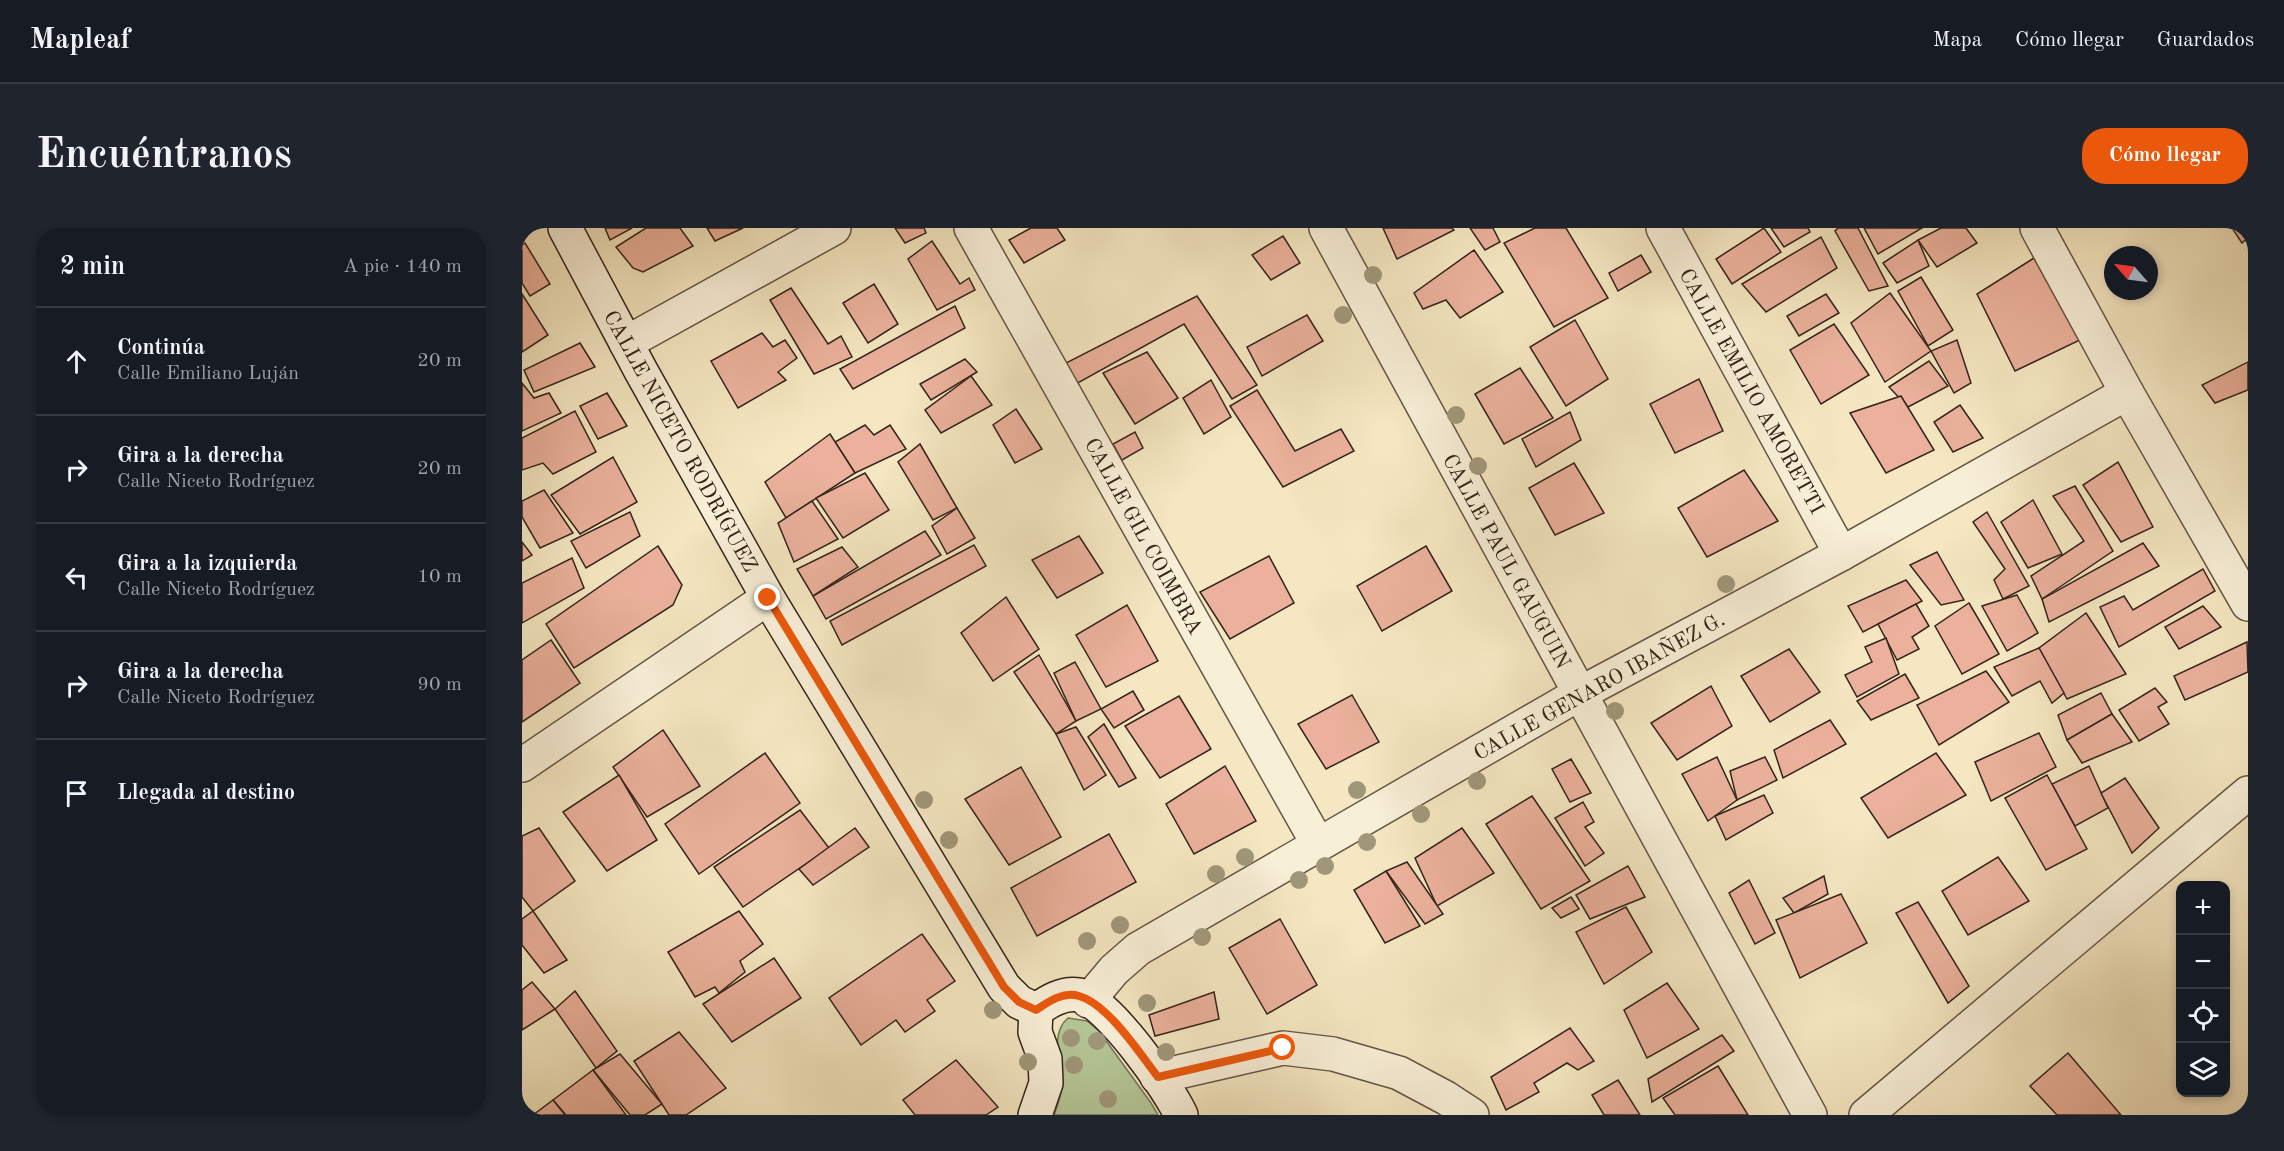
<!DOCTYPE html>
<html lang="es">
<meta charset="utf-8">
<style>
body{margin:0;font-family:"Old Standard TT",serif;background:#20242c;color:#f1f3f6}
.controls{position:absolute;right:18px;bottom:18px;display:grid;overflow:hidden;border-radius:12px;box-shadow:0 3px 9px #0003}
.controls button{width:54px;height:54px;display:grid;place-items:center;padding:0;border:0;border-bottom:2px solid #363941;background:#171b24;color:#f1f3f6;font:30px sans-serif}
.compass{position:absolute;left:1582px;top:18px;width:54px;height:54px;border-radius:50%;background:#171b24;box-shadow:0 3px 9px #0003;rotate:298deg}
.stop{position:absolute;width:18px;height:18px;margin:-14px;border:4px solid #ea580c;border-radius:50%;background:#fff}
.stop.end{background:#ea580c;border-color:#fff;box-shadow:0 2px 6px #0008}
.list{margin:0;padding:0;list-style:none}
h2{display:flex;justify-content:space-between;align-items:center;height:78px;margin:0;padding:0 24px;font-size:26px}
h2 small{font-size:20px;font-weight:400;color:#9ea1a6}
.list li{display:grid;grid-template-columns:39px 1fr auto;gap:18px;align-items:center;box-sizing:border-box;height:108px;padding:0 24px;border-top:2px solid #363941}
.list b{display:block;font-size:22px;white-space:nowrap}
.list p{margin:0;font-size:20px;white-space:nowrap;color:#9ea1a6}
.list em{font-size:20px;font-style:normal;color:#9ea1a6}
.icon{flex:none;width:33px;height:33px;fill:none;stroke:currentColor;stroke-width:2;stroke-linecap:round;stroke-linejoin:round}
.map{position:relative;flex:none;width:1726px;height:887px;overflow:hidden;border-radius:24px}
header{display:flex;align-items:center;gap:36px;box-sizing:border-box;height:84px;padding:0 30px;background:#171b24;border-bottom:2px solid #363941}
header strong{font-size:28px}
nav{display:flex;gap:33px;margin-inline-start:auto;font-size:21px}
.intro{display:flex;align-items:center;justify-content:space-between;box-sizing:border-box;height:144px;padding:0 36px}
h1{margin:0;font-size:42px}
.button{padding:15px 27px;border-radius:24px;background:#ea580c;color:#fff;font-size:21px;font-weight:700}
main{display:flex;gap:36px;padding:0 36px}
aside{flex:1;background:#171b24;border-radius:24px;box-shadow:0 3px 9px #0003}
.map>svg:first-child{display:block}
.green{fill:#b5c798;stroke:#747659;stroke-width:1.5}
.building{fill:#ebb19c;stroke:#34241a;stroke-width:1.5}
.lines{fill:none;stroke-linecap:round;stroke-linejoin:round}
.street-casing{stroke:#645544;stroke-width:36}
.secondary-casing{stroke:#34241a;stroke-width:36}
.street{stroke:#f8efd7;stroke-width:33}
.secondary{stroke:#f8efd7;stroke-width:33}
.tree{fill:#a0977a}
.route{stroke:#ea580c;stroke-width:8}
.labels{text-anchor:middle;stroke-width:6;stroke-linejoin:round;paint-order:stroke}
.street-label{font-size:21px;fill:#34241a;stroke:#f8efd7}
</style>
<header>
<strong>Mapleaf</strong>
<nav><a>Mapa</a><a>Cómo llegar</a><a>Guardados</a></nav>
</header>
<div class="intro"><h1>Encuéntranos</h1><a class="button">Cómo llegar</a></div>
<main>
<aside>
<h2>2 min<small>A pie · 140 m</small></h2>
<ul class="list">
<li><svg class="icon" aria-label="ahead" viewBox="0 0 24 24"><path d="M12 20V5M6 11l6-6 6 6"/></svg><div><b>Continúa</b><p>Calle Emiliano Luján</p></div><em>20 m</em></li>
<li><svg class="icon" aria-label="right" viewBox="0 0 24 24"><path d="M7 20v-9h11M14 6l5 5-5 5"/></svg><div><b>Gira a la derecha</b><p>Calle Niceto Rodríguez</p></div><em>20 m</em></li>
<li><svg class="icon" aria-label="left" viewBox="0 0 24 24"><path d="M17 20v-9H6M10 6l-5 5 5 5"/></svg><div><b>Gira a la izquierda</b><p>Calle Niceto Rodríguez</p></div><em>10 m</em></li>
<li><svg class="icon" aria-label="right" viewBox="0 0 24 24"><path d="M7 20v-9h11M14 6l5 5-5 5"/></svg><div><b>Gira a la derecha</b><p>Calle Niceto Rodríguez</p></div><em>90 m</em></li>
<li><svg class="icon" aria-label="arrive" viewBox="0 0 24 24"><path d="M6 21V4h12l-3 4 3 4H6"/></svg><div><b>Llegada al destino</b></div></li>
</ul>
</aside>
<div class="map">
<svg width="1726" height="887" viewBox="0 0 1726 887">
<rect width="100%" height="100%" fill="#f4e7c1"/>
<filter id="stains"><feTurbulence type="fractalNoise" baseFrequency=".00333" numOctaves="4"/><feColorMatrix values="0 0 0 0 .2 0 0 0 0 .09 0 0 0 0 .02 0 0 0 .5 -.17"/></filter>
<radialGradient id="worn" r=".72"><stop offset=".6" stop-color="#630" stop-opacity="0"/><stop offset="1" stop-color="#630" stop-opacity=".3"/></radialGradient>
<path class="green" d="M546,790L565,793L577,803L629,875L636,887H532C536,877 540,865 540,854C540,834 527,806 546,790Z"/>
<g class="building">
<path d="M83,0H110L88,12Z"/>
<path d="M124,0H158L171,18L121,44L111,40L94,19Z"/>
<path d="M185,0H221L193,13Z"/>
<path d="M373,0H402L404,5L383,15Z"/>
<path d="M509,0H535L543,12L502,35L487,12Z"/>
<path d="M861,0H930L932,2L875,31Z"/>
<path d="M948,0H971L978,14L963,22Z"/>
<path d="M1013,0H1044L1086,70L1032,99L982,15Z"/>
<path d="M1242,0L1259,24L1210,56L1194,31Z"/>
<path d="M1249,0H1286L1288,4L1262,19Z"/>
<path d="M1316,0H1336L1366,58L1347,63L1313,3Z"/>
<path d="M1342,0H1400L1356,26Z"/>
<path d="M1419,0H1444L1455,15L1415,39L1396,12Z"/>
<path d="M1710,0H1726V9L1720,15Z"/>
<path d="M761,8L778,35L749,52L730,27Z"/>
<path d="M1299,9L1315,40L1244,84L1220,56Z"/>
<path d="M1396,12L1407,38L1375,55L1361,35Z"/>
<path d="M410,13L438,56L447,50L453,62L415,82L386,31Z"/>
<path d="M3,15L28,56L8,68L0,55V17Z"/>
<path d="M952,22L981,64L938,90L924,72L901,81L892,65Z"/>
<path d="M1119,27L1129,44L1096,63L1087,45Z"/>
<path d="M1512,30L1558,112L1493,143L1455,66Z"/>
<path d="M1399,49L1431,102L1406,118L1376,63Z"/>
<path d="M352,56L376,96L346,115L321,75Z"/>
<path d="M269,60L306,116L319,108L330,129L292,146L248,72Z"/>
<path d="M1368,65L1409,123L1363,154L1329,95Z"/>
<path d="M0,66L26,107L0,124Z"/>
<path d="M1304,66L1317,85L1277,108L1265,88Z"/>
<path d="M675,68L735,157L710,171L662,96L554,156L544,135Z"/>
<path d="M433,78L443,100L331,161L318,141Z"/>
<path d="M785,87L801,113L740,148L725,119Z"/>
<path d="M1053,92L1086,151L1044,178L1008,119Z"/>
<path d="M1312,96L1347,147L1299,176L1268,122Z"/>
<path d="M240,105L251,119L263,112L275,130L256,144L264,152L216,180L189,133Z"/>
<path d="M1435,112L1449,155L1432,165L1409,123Z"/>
<path d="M58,115L73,139L12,164L2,142Z"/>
<path d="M625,124L656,170L613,196L581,145Z"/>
<path d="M443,131L455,144L409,172L398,156Z"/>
<path d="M1407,133L1426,158L1386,179L1367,159Z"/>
<path d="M1726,134V162L1693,175L1680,157Z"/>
<path d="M998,140L1031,190L982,216L953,166Z"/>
<path d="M449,148L470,177L419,205L403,182Z"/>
<path d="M1177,151L1201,203L1153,225L1128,176Z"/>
<path d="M689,152L709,189L682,206L661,170Z"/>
<path d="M0,155L12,170L27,165L39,185L0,203Z"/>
<path d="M735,162L773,223L819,201L832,223L761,259L708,178Z"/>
<path d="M85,165L105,198L76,211L58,178Z"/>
<path d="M1379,168L1412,222L1364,245L1328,185Z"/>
<path d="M1438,177L1461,210L1431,224L1412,194Z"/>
<path d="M494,181L520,221L493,235L471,197Z"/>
<path d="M53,183L74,224L31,246L21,235L0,242V210Z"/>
<path d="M1048,184L1059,212L1014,239L1000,211Z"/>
<path d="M343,197L352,207L368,197L384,221L333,245L313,214Z"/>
<path d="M613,204L621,220L600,232L591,216Z"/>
<path d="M308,206L333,245L264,290L243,254Z"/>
<path d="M398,216L435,280L411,292L376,234Z"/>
<path d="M91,229L115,274L58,306L29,267Z"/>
<path d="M1596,234L1631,299L1599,314L1561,257Z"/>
<path d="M1052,235L1082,285L1033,307L1007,260Z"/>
<path d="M1222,242L1256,293L1185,329L1156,280Z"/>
<path d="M343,245L367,282L321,310L294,270Z"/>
<path d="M1553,258L1591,323L1520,371L1509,348L1562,313L1531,268Z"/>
<path d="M22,262L51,305L18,320L0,289V273Z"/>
<path d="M1511,272L1540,326L1506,340L1479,294Z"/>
<path d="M290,273L316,311L272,334L256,295Z"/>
<path d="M435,280L453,310L425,326L410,298Z"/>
<path d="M108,284L118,308L64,340L49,313Z"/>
<path d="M1465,284L1507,358L1481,371L1472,352L1483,341L1451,294Z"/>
<path d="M403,303L419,327L304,391L291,368Z"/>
<path d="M557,308L581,345L535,370L510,332Z"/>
<path d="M0,314L10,327L0,333Z"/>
<path d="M1621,315L1637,338L1527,394L1520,371Z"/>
<path d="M452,317L464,338L320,417L308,393Z"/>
<path d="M136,318L160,357L151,377L52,440L24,396Z"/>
<path d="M904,318L930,363L860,403L835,358Z"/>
<path d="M320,319L336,339L291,368L275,341Z"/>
<path d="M1415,324L1442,372L1419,377L1388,337Z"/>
<path d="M747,328L772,375L708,411L678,364Z"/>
<path d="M50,330L62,360L0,395V355Z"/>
<path d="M1681,341L1693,363L1597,419L1578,379L1602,368L1611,382Z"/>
<path d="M1384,352L1400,373L1341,404L1326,378Z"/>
<path d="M1495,367L1516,405L1485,423L1460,378Z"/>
<path d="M484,369L517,421L471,453L439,405Z"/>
<path d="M1447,375L1477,426L1440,446L1413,398Z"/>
<path d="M1394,376L1407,398L1390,409L1397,421L1375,432L1356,396Z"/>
<path d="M605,377L636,433L584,459L554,407Z"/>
<path d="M1681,378L1699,399L1657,421L1643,399Z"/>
<path d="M1564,385L1604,446L1545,471L1517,420Z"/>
<path d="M1364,410L1377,446L1335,469L1323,447L1350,434L1343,419Z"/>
<path d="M29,412L58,455L0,494V432Z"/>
<path d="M1725,414L1726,444L1663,472L1652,448Z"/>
<path d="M1517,420L1542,465L1530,475L1518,453L1490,468L1472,439Z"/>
<path d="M1267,421L1298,464L1248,494L1219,448Z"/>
<path d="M517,427L554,493L534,506L492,444Z"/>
<path d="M553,434L579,481L554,493L532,445Z"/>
<path d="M1464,443L1487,474L1417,517L1395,477Z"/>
<path d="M1383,446L1397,470L1349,492L1335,473Z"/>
<path d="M1189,458L1210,498L1155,532L1129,495Z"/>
<path d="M1633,460L1645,474L1636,479L1647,496L1617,513L1597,482Z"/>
<path d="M611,463L622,482L592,500L579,481Z"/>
<path d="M1579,465L1590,486L1545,512L1536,487Z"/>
<path d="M830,467L857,514L804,541L776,496Z"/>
<path d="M657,468L689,521L638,550L603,498Z"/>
<path d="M1590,486L1610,514L1560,535L1545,512Z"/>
<path d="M1308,492L1324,516L1261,550L1252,522Z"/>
<path d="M582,496L614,550L597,559L566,509Z"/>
<path d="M554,499L584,547L562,562L534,506Z"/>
<path d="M141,502L178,558L125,589L91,539Z"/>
<path d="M1517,505L1534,539L1469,573L1453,534Z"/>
<path d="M243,525L278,575L177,646L143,596Z"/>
<path d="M1414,525L1444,567L1366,610L1339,570Z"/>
<path d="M1195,529L1215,572L1186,593L1160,546Z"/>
<path d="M1243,529L1255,552L1215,572L1208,543Z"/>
<path d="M1049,531L1069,565L1048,574L1030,541Z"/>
<path d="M703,538L734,593L672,626L644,576Z"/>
<path d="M1567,538L1586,580L1553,598L1530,556Z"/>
<path d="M499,539L539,609L487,637L443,571Z"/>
<path d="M97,547L135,612L85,643L41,584Z"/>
<path d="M1525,547L1565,621L1524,642L1483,570Z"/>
<path d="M1603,550L1637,600L1610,625L1579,565Z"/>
<path d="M1242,567L1251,585L1204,612L1193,588Z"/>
<path d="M1010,568L1068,653L1019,681L964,596Z"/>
<path d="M1061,574L1072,594L1063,599L1082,625L1063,638L1033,590Z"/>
<path d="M278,582L307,620L221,679L192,639Z"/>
<path d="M17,600L53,653L11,683L0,669V608Z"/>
<path d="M333,600L347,619L291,657L277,641Z"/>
<path d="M940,600L972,645L915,678L893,630Z"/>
<path d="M587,606L614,654L515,708L489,660Z"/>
<path d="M1476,629L1507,673L1446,707L1420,663Z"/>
<path d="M885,634L921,686L903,696L864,643Z"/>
<path d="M1106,638L1123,669L1068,691L1054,667Z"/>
<path d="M864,643L898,698L863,715L832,662Z"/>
<path d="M1302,648L1306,666L1272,685L1261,670Z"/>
<path d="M1227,652L1253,705L1233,716L1207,665Z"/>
<path d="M1319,666L1345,715L1278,750L1254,692Z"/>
<path d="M1049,669L1057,681L1039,690L1030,680Z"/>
<path d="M1396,674L1447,758L1426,775L1374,685Z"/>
<path d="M1104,679L1130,724L1082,756L1054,704Z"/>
<path d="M11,683L45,732L22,745L0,717V691Z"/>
<path d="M217,683L241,716L218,733L223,744L197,765L193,759L173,769L146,724Z"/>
<path d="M758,691L795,757L745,786L707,720Z"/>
<path d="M400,706L433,753L405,772L413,783L383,804L374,792L339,817L307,770Z"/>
<path d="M252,730L279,770L210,814L181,776Z"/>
<path d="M10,754L33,781L0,802V762Z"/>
<path d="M1145,755L1177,801L1125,830L1102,782Z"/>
<path d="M53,763L95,823L74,840L33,781Z"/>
<path d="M692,764L697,791L633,808L627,787Z"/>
<path d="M1048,800L1072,833L1056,842L1045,835L1012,855L1017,864L984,882L969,849Z"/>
<path d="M157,804L204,860L164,887H147L112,833Z"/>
<path d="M1200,807L1212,823L1130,874L1126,851Z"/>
<path d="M1546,825L1599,887H1535L1508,858Z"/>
<path d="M98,826L140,876L123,887H108L71,842Z"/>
<path d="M434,832L476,879L464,887H393L381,872Z"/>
<path d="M1196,838L1226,887H1153L1141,870Z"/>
<path d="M71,842L90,868L104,887H44L31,872Z"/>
<path d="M1096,852L1118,887H1082L1070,867Z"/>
<path d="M31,872L43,887H11Z"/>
</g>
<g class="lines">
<defs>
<g id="street">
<path d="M449,0L796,616"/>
<path d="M804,0L1288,887"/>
<path d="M1141,0L1319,326"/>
<path d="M1515,0L1605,165L1726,376"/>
<path d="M104,115L312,0"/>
<path d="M0,537L246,370"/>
<path d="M566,773L592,742L616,721L1057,466L1319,326L1605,165"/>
<path d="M635,849L761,820L811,826L877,845L924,870L950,887"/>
<path d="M1344,887L1726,565"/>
</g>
<g id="secondary">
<path d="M43,0L119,143L246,370L482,759L497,774L514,782"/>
<path d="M514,782C526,774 541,764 557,767C587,775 646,859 659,887"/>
<path d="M513,887L524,855L523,831L513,804L514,782"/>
</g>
</defs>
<use href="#street" class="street-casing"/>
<use href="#secondary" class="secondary-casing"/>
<use href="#street" class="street"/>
<use href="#secondary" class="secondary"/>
</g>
<g class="tree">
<circle cx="851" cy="47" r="9"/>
<circle cx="821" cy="87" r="9"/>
<circle cx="934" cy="187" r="9"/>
<circle cx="956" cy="238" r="9"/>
<circle cx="1204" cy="356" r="9"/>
<circle cx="1093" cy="483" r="9"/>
<circle cx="955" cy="553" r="9"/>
<circle cx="835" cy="562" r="9"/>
<circle cx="402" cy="572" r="9"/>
<circle cx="899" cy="586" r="9"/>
<circle cx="427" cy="612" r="9"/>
<circle cx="845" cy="614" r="9"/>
<circle cx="723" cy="629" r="9"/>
<circle cx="803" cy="638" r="9"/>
<circle cx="694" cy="646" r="9"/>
<circle cx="777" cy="652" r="9"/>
<circle cx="598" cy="697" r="9"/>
<circle cx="680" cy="709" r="9"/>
<circle cx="565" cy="713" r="9"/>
<circle cx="625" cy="775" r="9"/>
<circle cx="471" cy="782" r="9"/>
<circle cx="549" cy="810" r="9"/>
<circle cx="575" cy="813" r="9"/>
<circle cx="644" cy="824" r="9"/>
<circle cx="506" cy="834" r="9"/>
<circle cx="552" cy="837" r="9"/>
<circle cx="586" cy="871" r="9"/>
</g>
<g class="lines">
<path class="route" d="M246,370L482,759L497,774L514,782C526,774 541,763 557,768C586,776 618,826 636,849L761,820"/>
</g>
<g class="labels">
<g class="street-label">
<text transform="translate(1230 163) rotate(61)" y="7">CALLE EMILIO AMORETTI</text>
<text transform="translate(159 213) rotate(61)" y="7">CALLE NICETO RODRÍGUEZ</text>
<text transform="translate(622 308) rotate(61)" y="7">CALLE GIL COIMBRA</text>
<text transform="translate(985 333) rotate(61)" y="7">CALLE PAUL GAUGUIN</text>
<text transform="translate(1077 458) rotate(-29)" y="7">CALLE GENARO IBAÑEZ G.</text>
</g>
</g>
<rect width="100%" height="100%" filter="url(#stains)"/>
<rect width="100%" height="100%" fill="url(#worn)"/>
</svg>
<div class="controls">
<button>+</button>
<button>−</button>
<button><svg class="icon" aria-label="locate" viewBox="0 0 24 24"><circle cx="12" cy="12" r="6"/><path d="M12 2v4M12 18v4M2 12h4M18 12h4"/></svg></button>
<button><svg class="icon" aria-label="layers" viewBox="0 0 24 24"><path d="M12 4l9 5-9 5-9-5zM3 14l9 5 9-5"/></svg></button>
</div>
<svg class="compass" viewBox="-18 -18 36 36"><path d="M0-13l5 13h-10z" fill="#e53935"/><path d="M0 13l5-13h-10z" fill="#9ea1a6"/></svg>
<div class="stop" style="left:761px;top:820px"></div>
<div class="stop end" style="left:246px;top:370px"></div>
</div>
</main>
